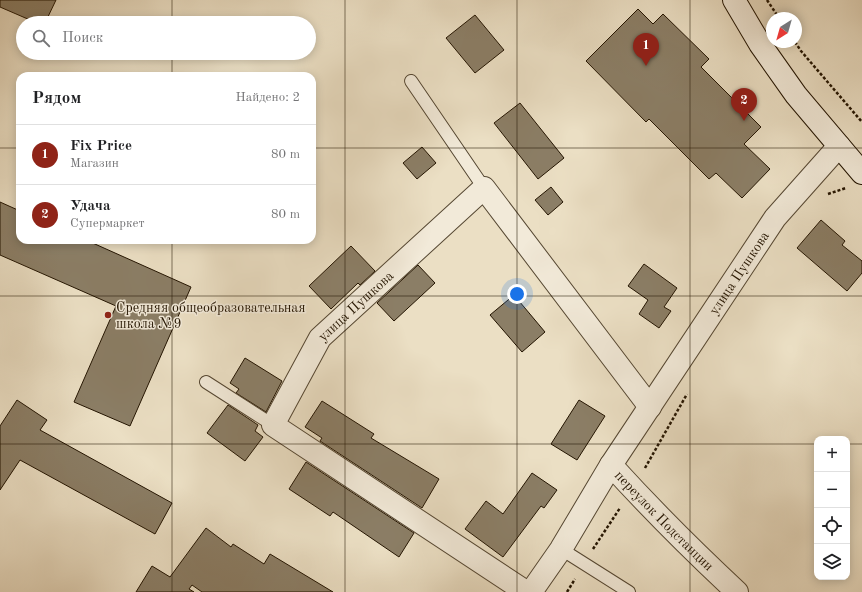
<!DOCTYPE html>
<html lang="ru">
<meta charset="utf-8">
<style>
body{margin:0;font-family:"Old Standard TT",serif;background:#f2f2f2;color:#202124}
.controls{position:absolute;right:12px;bottom:12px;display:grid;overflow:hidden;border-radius:8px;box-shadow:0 2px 10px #0003}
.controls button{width:36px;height:36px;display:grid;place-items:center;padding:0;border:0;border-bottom:1px solid #e0e0e0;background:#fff;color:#202124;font:20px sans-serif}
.compass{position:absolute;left:766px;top:12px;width:36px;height:36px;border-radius:50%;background:#fff;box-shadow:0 2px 10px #0003;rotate:217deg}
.you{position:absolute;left:517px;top:294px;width:14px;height:14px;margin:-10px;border:3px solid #fff;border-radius:50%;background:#1a73e8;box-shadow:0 0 0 6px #1a73e833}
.badge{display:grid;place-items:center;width:26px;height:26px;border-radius:50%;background:#8f2418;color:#fff;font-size:13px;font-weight:700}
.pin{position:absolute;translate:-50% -33px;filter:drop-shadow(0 1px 2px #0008)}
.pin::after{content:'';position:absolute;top:21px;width:14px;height:12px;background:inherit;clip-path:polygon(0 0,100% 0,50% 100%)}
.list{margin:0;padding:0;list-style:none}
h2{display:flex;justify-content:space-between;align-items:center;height:52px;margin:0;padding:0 16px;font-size:17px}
h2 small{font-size:13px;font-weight:400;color:#757577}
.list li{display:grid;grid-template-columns:26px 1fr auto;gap:12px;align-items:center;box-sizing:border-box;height:60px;padding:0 16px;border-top:1px solid #e0e0e0}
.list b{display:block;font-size:15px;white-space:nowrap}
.list p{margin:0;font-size:13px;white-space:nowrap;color:#757577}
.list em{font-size:13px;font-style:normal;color:#757577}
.icon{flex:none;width:22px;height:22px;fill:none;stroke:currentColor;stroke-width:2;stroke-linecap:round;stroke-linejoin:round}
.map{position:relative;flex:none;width:862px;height:592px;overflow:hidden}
.search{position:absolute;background:#fff;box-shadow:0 2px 10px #0003;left:16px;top:16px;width:300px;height:44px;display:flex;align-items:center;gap:10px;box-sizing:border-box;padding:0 14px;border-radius:22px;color:#757577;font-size:15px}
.panel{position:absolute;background:#fff;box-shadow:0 2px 10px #0003;left:16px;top:72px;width:300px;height:172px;border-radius:12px}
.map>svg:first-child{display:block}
.building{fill:#8b7e66;stroke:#231401}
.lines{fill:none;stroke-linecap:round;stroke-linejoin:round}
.lane-casing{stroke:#554732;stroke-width:14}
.street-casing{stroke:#554732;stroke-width:24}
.secondary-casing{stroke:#231401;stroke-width:24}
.path{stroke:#231401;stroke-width:2.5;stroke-dasharray:3 2;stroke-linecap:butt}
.lane{stroke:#f2ead9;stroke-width:12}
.street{stroke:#f2ead9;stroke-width:22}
.secondary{stroke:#f2ead9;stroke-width:22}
.grid{fill:none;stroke:#231401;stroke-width:1;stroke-opacity:0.55}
.poi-dot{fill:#8f2418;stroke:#f2ead9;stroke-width:1.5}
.labels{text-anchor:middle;stroke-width:3;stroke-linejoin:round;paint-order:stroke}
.street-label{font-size:14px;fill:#231401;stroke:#f2ead9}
.poi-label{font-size:14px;fill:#231401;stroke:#f2ead9;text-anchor:start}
</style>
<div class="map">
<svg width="862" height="592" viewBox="0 0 862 592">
<rect width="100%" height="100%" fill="#ebdfc4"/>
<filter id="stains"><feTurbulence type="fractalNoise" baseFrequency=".005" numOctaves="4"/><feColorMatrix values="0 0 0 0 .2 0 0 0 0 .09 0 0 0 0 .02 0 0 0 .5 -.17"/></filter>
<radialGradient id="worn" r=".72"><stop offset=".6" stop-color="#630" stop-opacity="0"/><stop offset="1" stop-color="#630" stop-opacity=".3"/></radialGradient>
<g class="building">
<path d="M0,0H56L45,23H37L0,7Z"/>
<path d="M638,9L653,24L663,14L709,59L701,67L761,127L744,144L770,169L742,198L716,173L709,179L649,119L646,122L586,61Z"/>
<path d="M475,15L504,50L475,73L446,38Z"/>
<path d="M520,103L564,158L538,179L494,123Z"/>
<path d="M422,147L436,163L417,179L403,163Z"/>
<path d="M551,187L563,202L548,215L535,200Z"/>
<path d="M0,202L20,211V240H86L191,287L130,426L74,402L116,306L0,255Z"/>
<path d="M821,220L845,241L842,245L862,261V273L847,291L797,248Z"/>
<path d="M351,246L375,271L360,285L358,283L331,309L309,286Z"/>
<path d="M644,264L677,288L664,307L671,311L659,328L639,314L648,300L628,286Z"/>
<path d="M418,265L435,283L394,321L377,303Z"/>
<path d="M514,295L545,332L522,352L490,315Z"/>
<path d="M245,358L282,381L266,412L236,393L239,389L230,383Z"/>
<path d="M17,400L47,420L40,430L172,503L155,534L20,460L0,490V426Z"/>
<path d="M579,400L605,416L577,460L551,444Z"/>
<path d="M322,401L374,434L371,438L439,479L422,508L320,441L322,438L305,427Z"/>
<path d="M228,405L258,425L255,431L263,437L245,461L207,433Z"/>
<path d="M306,462L414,533L399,557L333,512L330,516L289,489Z"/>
<path d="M532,473L557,490L544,508L541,506L503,557L465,529L486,501L503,514Z"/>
<path d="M206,528L231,547L233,544L264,564L270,554L333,592H202L192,585L189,589L194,592H136L152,566L170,577Z"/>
</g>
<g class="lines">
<defs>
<g id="lane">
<path d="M411,81L484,188"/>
<path d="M206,382L273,425"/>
<path d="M561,549L629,592"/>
</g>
<g id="street">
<path id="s1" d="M611,465C651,509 693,551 737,592"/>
<path id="s2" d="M526,592L273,425L320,338L484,188L650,407"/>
<path id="s3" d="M531,592L561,549L611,465L775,218L839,146"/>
</g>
<path id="secondary" d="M734,0L760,44L796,95L862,173"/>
</defs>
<use href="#lane" class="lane-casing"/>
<use href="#street" class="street-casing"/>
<use href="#secondary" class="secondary-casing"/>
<g class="path">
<path d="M767,0L779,18"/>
<path d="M795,42L801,51L862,122"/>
<path d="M828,194L846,188"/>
<path d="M645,468L687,394"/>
<path d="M593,549L620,508"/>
<path d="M567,592L575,579"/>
</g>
<use href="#lane" class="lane"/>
<use href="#street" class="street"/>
<use href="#secondary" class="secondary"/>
</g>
<path class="grid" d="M172,0V23M345,0V592M517,0V592M690,0V592M172,53V76M0,148H20M312,148H862M172,240V592M0,296H862M0,444H817M847,444H862"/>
<circle class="poi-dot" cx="108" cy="315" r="4"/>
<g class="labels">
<g class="street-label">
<text dy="5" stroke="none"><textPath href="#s3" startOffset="381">улица Пушкова</textPath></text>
<text dy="5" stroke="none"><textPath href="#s2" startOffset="450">улица Пушкова</textPath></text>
<text dy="5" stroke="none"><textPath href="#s1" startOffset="77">переулок Подстанции</textPath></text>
</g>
<g class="poi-label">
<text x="116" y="312">Средняя общеобразовательная<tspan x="116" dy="16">школа №9</tspan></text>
</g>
</g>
<rect width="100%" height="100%" filter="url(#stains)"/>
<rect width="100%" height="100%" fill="url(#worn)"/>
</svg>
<div class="controls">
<button>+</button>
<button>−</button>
<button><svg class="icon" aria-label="locate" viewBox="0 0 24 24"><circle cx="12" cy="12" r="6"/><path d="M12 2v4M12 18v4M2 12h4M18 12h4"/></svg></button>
<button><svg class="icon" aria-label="layers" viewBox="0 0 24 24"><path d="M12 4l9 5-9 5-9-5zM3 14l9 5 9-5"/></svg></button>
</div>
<svg class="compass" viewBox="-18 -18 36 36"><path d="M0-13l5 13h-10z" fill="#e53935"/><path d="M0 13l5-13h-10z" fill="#757577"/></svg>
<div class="you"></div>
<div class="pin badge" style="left:646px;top:66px">1</div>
<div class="pin badge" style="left:744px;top:121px">2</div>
<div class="search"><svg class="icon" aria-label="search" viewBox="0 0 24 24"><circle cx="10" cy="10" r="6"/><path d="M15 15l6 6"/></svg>Поиск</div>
<section class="panel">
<h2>Рядом<small>Найдено: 2</small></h2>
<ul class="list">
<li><span class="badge">1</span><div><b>Fix Price</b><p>Магазин</p></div><em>80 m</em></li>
<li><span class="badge">2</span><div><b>Удача</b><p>Супермаркет</p></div><em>80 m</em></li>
</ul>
</section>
</div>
